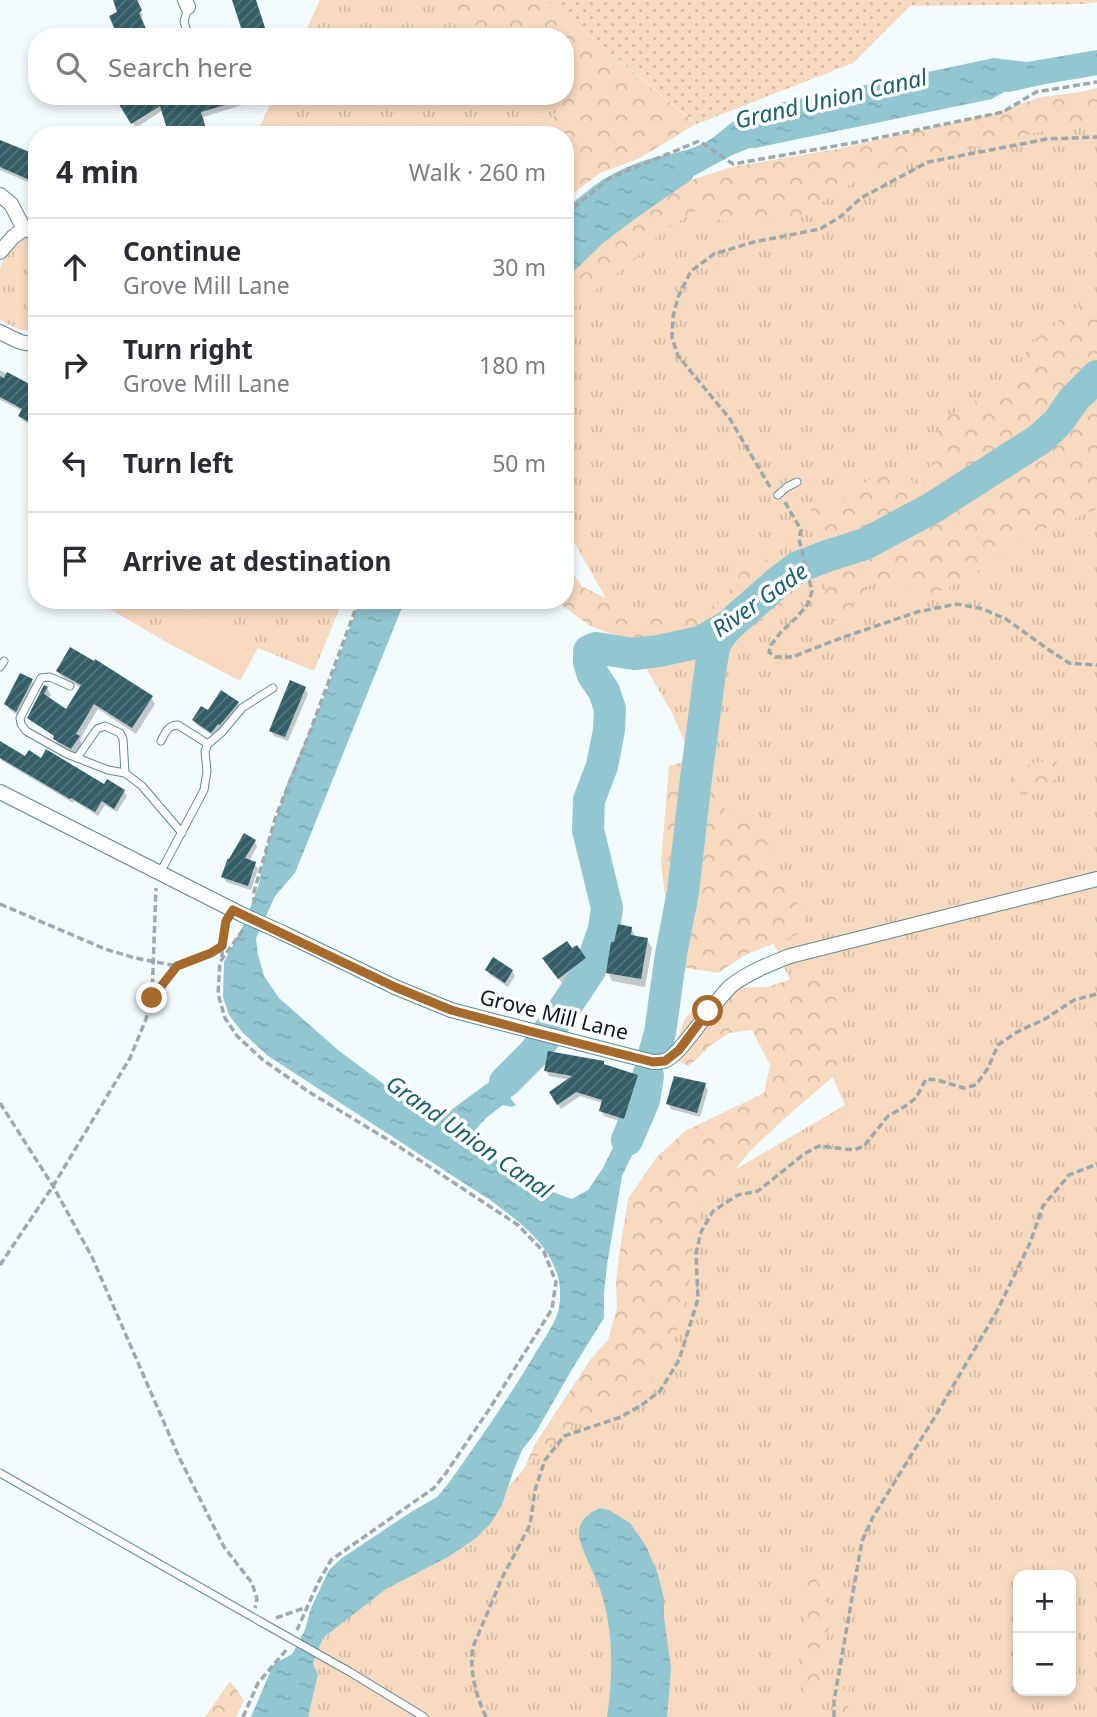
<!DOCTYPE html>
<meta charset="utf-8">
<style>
body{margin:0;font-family:"Noto Sans",sans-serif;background:#f2f2f3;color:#2b2b33}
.controls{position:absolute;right:21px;bottom:21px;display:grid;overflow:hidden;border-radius:14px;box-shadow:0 4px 10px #0003}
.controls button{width:63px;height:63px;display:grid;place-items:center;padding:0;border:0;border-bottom:2px solid #e1e1e2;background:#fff;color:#2b2b33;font:35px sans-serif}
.stop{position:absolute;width:21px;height:21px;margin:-16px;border:5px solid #a66a2c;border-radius:50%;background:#fff}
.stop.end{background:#a66a2c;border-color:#fff;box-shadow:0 2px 7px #0008}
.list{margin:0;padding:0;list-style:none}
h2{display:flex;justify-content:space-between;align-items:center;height:91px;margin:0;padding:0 28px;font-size:30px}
h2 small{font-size:23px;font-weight:400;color:#7c7c81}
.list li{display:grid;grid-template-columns:46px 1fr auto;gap:21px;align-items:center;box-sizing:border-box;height:98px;padding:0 28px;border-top:2px solid #e1e1e2}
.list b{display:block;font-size:26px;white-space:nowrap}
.list p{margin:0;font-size:23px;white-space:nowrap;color:#7c7c81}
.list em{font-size:23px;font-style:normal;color:#7c7c81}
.icon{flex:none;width:38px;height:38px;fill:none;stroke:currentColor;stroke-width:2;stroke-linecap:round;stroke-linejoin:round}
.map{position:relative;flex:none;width:1097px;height:1717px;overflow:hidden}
.search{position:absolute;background:#fff;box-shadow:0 4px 10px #0003;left:28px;top:28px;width:546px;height:77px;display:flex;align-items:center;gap:18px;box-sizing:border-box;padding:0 24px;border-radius:28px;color:#7c7c81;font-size:26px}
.panel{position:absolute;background:#fff;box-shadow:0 4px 10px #0003;left:28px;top:126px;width:546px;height:483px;border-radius:28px}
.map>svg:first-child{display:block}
.grass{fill:url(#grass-tufts);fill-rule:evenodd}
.forest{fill:url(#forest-crowns)}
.park{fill:url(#park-dots)}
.pitch{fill:#f7d9bf}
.water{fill:url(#water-ripples)}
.shadow{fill:#0003}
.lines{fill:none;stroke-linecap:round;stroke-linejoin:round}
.canal{stroke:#92c7d2;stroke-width:18}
.river{stroke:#92c7d2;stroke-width:32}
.building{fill:url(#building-hatch)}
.lane-casing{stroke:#5d8891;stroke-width:9}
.street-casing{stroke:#5d8891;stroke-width:16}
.path{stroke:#9da9ac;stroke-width:3.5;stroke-dasharray:7 3.5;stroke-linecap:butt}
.lane{stroke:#fff;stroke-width:7}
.street{stroke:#fff;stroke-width:14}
.lane-bridge-casing{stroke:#5d8891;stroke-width:9;stroke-linecap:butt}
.street-bridge-casing{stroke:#5d8891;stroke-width:16;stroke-linecap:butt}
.lane-bridge{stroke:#fff;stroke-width:7}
.street-bridge{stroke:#fff;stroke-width:14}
.route{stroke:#a66a2c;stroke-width:9}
.labels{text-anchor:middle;stroke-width:7;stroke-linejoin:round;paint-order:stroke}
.street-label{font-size:21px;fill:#091a1e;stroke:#fff}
.water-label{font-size:23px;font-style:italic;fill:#1a606d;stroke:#fff}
</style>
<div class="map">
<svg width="1097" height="1717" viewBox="0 0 1097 1717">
<defs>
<pattern id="grass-tufts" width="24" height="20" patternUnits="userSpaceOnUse" patternTransform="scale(1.75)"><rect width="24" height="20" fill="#f7d9bf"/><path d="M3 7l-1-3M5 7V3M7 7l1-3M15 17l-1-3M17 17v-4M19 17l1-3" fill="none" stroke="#d2baa4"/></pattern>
<pattern id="forest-crowns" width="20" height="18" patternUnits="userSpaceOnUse" patternTransform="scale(1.75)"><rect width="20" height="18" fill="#f7d9bf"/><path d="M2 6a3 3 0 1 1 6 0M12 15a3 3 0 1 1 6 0" fill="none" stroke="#d2baa4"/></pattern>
<pattern id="park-dots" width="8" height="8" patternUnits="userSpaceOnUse" patternTransform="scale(1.75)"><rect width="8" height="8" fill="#f7d9bf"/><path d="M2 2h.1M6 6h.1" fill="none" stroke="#d2baa4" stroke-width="1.8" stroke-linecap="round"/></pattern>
<pattern id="water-ripples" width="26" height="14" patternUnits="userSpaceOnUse" patternTransform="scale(1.75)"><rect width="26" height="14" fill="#92c7d2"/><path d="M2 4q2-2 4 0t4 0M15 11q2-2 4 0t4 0" fill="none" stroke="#7daab4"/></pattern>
<pattern id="building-hatch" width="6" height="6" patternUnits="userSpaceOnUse" patternTransform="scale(1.75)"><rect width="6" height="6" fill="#345e67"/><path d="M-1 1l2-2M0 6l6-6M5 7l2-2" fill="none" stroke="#54757c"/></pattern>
</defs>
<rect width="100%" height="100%" fill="#f2fbfd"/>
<g class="grass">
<path d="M320,0H445L490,37H303Z"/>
<path d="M274,96H565L567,98L539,135H256Z"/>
<path d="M1097,100V1717H308L318,1675L313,1663L323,1638L365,1605L386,1589L448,1557L475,1539L502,1505L508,1487L668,1306L702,1189L845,1105L672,713L565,527V280L666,198L691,180ZM1018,1575H1071V1691H1018Z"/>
<path d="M30,237L37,238V327C24,335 12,326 0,320C0,306 0,282 0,269C2,258 19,240 30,237Z"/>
<path d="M94,600H343L314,671L258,648L186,610L168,643Z"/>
</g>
<g class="forest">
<path d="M445,0H546L696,124L638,159L600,173L565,200V135H539L567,98L565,96V37H490Z"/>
<path d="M1097,88V121H1080L989,145L931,154L899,161L874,171L844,188L803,214L775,222L728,223L712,217L698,209L661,233L629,265L582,300L565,318V276L595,246L676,185L732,167L837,149L995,113L1040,97L1081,92Z"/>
<path d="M1097,293V509L1066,522L1020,537L986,566L950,587L920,597L899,584L874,581L836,621L822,617L828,572L823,540L810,509L839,501L873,477L892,471L922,486L932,467L930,444L949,416L986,395L1013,378L1031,343L1092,295Z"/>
<path d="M565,496L578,500L565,534Z"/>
<path d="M776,556H787L796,579L792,599L744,634L701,627L630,641L590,626L555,600H565V564L583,587L620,605L653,616L690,615L721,602L744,568Z"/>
<path d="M1055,759L1062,770L1053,781L1021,797L1013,774L1030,764Z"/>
<path d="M686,761L712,769L717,801L731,815L756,818L768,838L774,870L788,892L802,909L807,931L747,954L718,973L682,967L688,932L667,911L661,863L669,766Z"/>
<path d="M807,974L834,976L843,1068L784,1119L752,1149L720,1187L705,1200L694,1232L690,1280L682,1316L666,1357L638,1397L608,1412L586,1414L530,1462L523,1495L513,1494L535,1444L590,1360L608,1340L617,1308L616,1281L619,1256L628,1199L656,1158L685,1131L764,1093L770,1065L752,1030L729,1033L710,1046L689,1066L671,1058L685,1018L703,1000L737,988L767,987Z"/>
<path d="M808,1569L822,1588L831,1614L822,1669L821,1689L810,1704L797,1677L800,1649L806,1612L800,1577Z"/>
<path d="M230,1681L244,1700L236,1717H205Z"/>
<path d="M849,1681L848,1717H841L842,1693Z"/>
</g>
<path class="park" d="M546,0H1097V2L1085,4L910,6L853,63L697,124Z"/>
<path class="pitch" d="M186,610L258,648L240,681L168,643Z"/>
<g class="water">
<path d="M1097,50V65L1031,77L992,99L755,148L734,147L719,149L706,155L691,180L639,216L603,243L565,280V210C594,184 612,171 649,159C666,154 686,152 702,144C721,135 733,118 751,109L994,58L1027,62Z"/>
<path d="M360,600H405L295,873L275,896L256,938L258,955L264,976L279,998L338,1050L413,1106L429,1114L443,1116L500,1074L526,1050L535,1052L542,1058L512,1091L511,1099L516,1105L512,1107L503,1105L486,1118L474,1131L473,1135C491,1164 540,1188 572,1199L588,1190L603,1168L636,1100H644L649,1105L635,1149L622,1176L607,1265L604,1294V1318L571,1371L536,1432L522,1450L513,1472L502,1505L491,1523L475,1539L448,1557L386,1589L323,1638L313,1663L318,1675L308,1717H251L273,1665L292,1654L305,1630L311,1608L329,1570L342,1558L411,1512L437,1497L448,1484C477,1443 506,1402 532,1359C540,1344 553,1328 558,1312C561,1301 561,1284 557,1274C547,1241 517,1220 490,1200L268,1056L242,1032L229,1015L223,997L224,962L246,920L259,884L264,857L287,784L326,692Z"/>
<path d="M600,1508L609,1510L630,1523L646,1546L658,1574L664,1599V1617L671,1669L667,1717H607C613,1676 614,1633 601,1592C597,1577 578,1546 579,1531C580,1519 590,1513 600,1508Z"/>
</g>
<g class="shadow">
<path d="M115,0H141L137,2L143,16L141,19L149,37H109L118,33L120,13Z"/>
<path d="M123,96H247L249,103L203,117L207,134L170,135L163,110L136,128L119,102L125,98Z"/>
<path d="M0,141L37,157V186L0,170Z"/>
<path d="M0,370L37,390V427L23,421L20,416L22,411L0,400Z"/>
<path d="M58,671L151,698L155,704L136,734L98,709L80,739L82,744L75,755L58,745L55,739L32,724L61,742L63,739L32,719V723L29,718L47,688L51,695L48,699L67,711L81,688L62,677Z"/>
<path d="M32,681L35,686L19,716L9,709L6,704Z"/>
<path d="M305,689L308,694L288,741L274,736L271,731Z"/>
<path d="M238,703L241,708L223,729L221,728L215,737L197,725L194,720L209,713Z"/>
<path d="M0,754L41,760L104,787L124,791L127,796L117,812L105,805L98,816L74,801L73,803L1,760Z"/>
<path d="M255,841L257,847L249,861L255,864L258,869L251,890L226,882L223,877Z"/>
<path d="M631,929L637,938L647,940L652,948L645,987L612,981L608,973Z"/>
<path d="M572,951L585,959L588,964L562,983L547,964Z"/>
<path d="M487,970L512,971L515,976L508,987L490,975Z"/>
<path d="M605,1066L637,1076L640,1081L626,1123L604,1116L601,1111L603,1103L580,1096L561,1109L551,1093L570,1080L549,1076L546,1071Z"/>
<path d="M705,1085L708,1090L700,1117L671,1109L668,1104Z"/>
</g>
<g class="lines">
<g class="canal">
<path d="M1008,83L1045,75L1097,66"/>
<path d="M682,172L726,148L748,139"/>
</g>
<g class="river">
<path d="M654,1054L660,1033L671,954L683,892L696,778L711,665L715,643L727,627"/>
<path d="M505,1082L535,1052L590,970L604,929L607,908L588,830L589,800L602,766L609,730L610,709L604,691L593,675L589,662V651L596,648L634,654L659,651L700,642L727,627L777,583L798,567L827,556L865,544L932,508L1040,439L1058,422L1074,399L1097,376"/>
<path d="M627,1140L644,1100L648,1076"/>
</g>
</g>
<g class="building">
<path d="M113,0H137L142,10L139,13L148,33L140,37H118L109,16L117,12Z"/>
<path d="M232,0H256L268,37H244Z"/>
<path d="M125,96H241L242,100L201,112L206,129L193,132L194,135H169L160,106L131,124L117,101Z"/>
<path d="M0,140L37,155V171L32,181L0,167Z"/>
<path d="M7,372L37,388V426L18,416L22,409L0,397V376L4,378Z"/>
<path d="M70,647L94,661L95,659L153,696L132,728L94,704L76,734L80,736L71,749L53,739L54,736L27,718L44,685L48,687L44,694L66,709L81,685L56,671Z"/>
<path d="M20,673L33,679L16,712L4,704Z"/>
<path d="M290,680L306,687L285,737L269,731Z"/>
<path d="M221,690L239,702L220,725L218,724L211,733L192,720L201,706L208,710Z"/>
<path d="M0,741L25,756L29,750L41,758L46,749L104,784L107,779L125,790L114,809L102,801L95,812L71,798L70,799L0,758Z"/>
<path d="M244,833L256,840L245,858L256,862L248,886L221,877L228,858L229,859Z"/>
<path d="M618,924L632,927L631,935L648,938L641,979L606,973L611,942H614Z"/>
<path d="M567,941L572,948L577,945L586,958L558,979L542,958Z"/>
<path d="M493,957L513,970L505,983L485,970Z"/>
<path d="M548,1051L604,1061V1064L638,1075L624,1119L599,1111L602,1100L576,1092L557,1105L549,1092L572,1076L544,1071Z"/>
<path d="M674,1076L706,1083L697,1113L666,1104Z"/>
</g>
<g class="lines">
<defs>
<g id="lane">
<path d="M188,7L184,22L189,37"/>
<path d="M778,495L787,487L797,482"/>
<path d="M0,667L4,661"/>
<path d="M70,686L50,677L41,678L20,718L21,724L26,731L67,754L108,770L125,773L142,786L182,833"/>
<path d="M161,741C165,733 168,725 178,725L208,744"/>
<path d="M77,758L97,729L105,726L120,733L123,739L125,773"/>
<path d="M160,873L204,790L207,771L205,751L208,744L222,732L242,708L273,688"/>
<path d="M0,1473L263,1623"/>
<path d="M350,1672L424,1717"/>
</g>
<g id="street">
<path d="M185,0L188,7"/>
<path d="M0,195L11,204L24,229"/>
<path d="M0,252L13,237L24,229L37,232"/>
<path d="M0,332C11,337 24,347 37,342"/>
<path d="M0,792L243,915"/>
<path d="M281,932L395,987L451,1010L653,1062C657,1062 660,1062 664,1061C680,1057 714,1000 732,985C749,972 770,964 790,956L1097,879"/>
</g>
</defs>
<use href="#lane" class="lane-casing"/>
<use href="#street" class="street-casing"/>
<g class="path">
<path d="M565,214L610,178L699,141L733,164L858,142L1003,112L1036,92L1097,82"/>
<path d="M770,487L730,419L678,356L672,337L673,317L678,297L691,271L714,254L754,242L820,229L840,217L861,198L928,162L1047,139L1097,137"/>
<path d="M785,502L801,530L799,539L812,591L808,604L797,617L781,632L771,645L769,652L775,657H792L841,638L917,612L957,604L983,609L1006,619L1049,650L1069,663L1097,665"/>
<path d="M0,904L105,949L135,958L177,966"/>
<path d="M254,904V892L276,816L308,737L359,600"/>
<path d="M243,930L220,962L218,994L225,1018L237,1036L263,1060L309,1092L395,1144L518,1225L544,1252L556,1282L552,1309L490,1408L446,1473L434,1488L331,1560L318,1583L297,1630"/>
<path d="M222,957V946L226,923"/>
<path d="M152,996L156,888"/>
<path d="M0,1103L53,1186L92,1257L179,1457L224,1547L252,1583L257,1599L255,1608"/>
<path d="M0,1265L53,1186L130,1058L146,1019L152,998L177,966L211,953L222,946"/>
<path d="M276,1618L307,1607"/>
<path d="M243,1717L258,1683L287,1649"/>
<path d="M486,1717C476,1696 469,1670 473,1647L502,1578L530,1525L535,1490L545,1460L564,1436L621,1417L643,1404L660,1391L679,1360L698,1299L696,1253L701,1232L713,1211L738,1195L758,1191L804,1154L819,1146L854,1150L864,1146L888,1116L904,1107L916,1098L926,1079L937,1080L964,1088L976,1085L988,1068L998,1045L1017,1032L1045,1019L1074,1000L1097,994"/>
<path d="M834,1717V1701L862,1541L873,1517L936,1415L997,1311L1030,1243L1043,1206L1069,1175L1097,1164"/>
</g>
<use href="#lane" class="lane"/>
<use href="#street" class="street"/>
<defs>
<path id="lane-bridge" d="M263,1623L350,1672"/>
<path id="street-bridge" d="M243,915L281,932"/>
</defs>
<use href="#lane-bridge" class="lane-bridge-casing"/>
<use href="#street-bridge" class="street-bridge-casing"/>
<use href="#lane-bridge" class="lane-bridge"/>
<use href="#street-bridge" class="street-bridge"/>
</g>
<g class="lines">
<path class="route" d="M152,998L177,966L211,953L222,946L226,921L233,910L395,987L451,1010L529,1031L653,1062L665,1061L679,1050L708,1011"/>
</g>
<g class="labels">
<g class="street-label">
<text transform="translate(554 1015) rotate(14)" y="7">Grove Mill Lane</text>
</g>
<g class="water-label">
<text transform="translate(831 99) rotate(-13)" y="8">Grand Union Canal</text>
<text transform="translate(760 600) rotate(-35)" y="8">River Gade</text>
<text transform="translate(469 1137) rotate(35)" y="8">Grand Union Canal</text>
</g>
</g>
</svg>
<div class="controls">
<button>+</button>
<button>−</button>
</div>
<div class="stop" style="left:708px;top:1011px"></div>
<div class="stop end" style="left:152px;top:998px"></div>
<div class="search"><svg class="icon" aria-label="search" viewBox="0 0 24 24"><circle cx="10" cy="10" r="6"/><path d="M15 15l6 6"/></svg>Search here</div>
<section class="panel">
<h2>4 min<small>Walk · 260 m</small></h2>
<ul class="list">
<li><svg class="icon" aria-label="ahead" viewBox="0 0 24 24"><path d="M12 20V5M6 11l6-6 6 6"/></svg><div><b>Continue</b><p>Grove Mill Lane</p></div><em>30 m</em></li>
<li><svg class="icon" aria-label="right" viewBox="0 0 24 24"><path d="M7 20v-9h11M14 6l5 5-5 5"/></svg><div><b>Turn right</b><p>Grove Mill Lane</p></div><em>180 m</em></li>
<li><svg class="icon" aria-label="left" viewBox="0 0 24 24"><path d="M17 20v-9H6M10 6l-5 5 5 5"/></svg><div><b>Turn left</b></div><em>50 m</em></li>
<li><svg class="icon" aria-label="arrive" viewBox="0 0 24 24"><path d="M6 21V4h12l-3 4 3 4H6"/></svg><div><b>Arrive at destination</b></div></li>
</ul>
</section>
</div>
